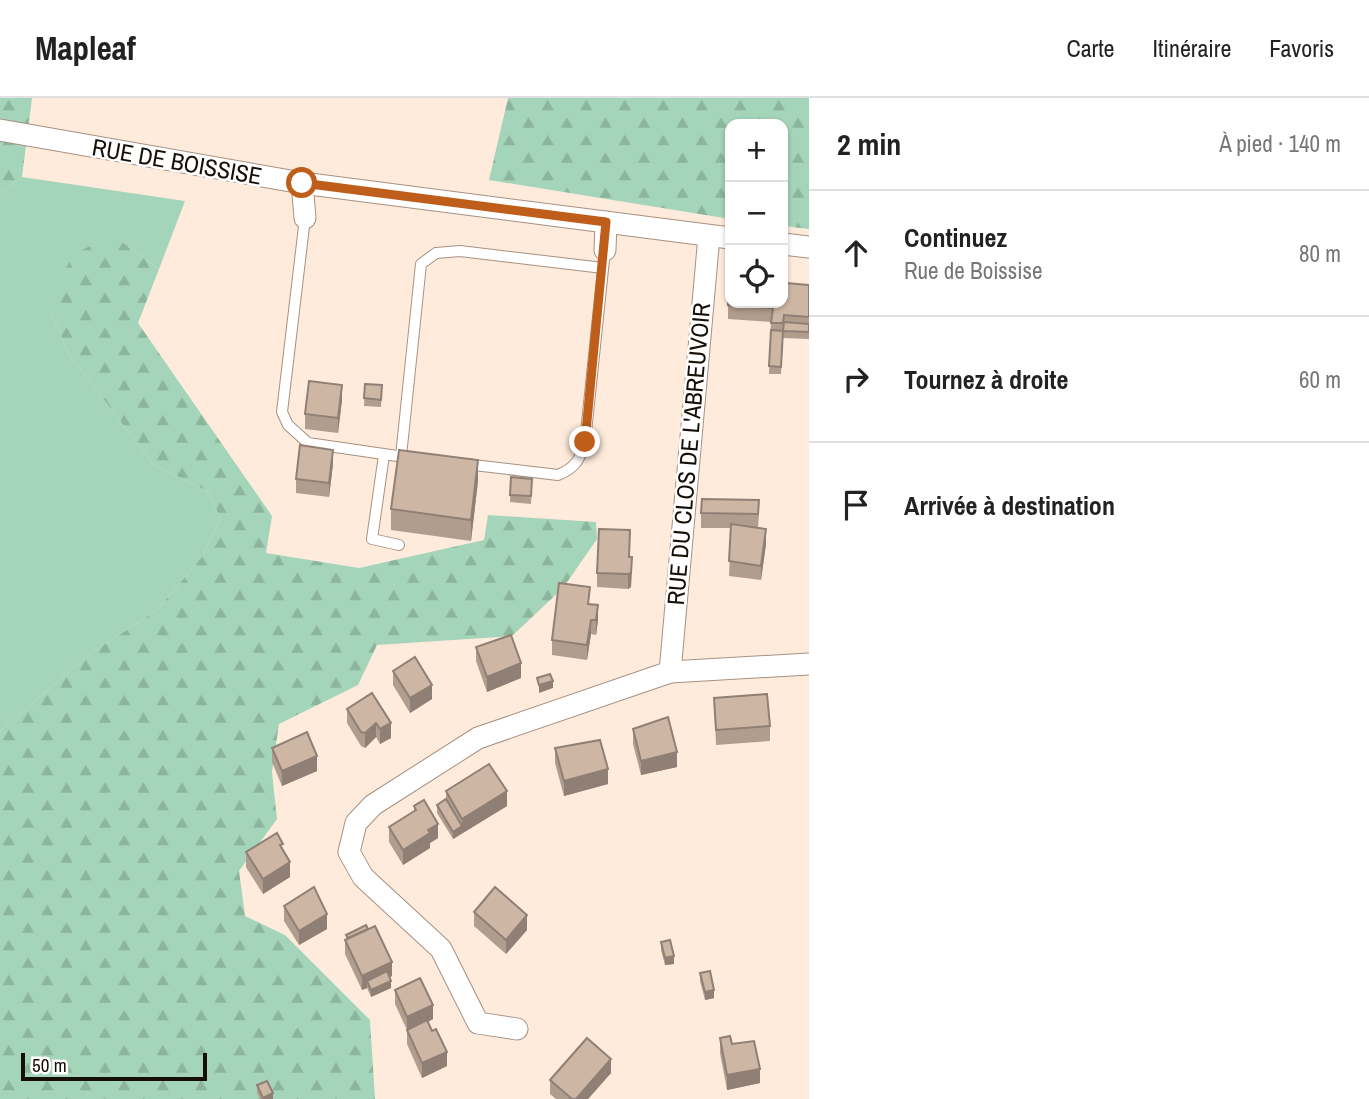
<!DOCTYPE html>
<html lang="fr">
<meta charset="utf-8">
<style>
body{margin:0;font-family:"Archivo Narrow",sans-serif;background:#f2f2f2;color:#222}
.controls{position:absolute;right:21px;top:21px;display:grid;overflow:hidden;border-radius:14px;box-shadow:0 2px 5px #0004}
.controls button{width:63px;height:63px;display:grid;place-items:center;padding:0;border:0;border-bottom:2px solid #e0e0e0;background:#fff;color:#222;font:35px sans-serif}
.scale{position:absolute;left:21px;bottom:18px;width:186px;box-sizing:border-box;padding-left:7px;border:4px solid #160f08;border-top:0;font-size:19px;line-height:24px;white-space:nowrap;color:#160f08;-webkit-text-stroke:5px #fff;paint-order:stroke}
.stop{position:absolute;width:21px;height:21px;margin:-16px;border:5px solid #be5e1a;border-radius:50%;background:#fff}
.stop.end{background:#be5e1a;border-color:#fff;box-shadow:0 2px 7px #0008}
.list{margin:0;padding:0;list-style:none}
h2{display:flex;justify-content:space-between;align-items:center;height:91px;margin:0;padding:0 28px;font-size:30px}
h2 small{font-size:23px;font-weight:400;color:#767676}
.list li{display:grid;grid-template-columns:46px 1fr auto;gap:21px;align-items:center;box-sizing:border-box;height:126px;padding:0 28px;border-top:2px solid #e0e0e0}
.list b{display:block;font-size:26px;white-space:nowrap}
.list p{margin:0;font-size:23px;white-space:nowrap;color:#767676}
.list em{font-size:23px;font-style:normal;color:#767676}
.icon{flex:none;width:38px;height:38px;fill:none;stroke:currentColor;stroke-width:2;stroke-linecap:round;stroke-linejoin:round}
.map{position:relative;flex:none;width:809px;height:1001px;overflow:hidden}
header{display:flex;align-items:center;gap:42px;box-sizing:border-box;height:98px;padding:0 35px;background:#fff;border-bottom:2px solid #e0e0e0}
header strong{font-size:33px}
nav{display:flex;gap:38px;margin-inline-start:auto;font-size:24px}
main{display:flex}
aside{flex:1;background:#fff}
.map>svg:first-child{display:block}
.grass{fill:#a4d4ba}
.forest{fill:url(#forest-firs)}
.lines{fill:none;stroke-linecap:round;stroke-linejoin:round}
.service-casing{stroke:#a79181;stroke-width:12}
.minor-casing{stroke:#a79181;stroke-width:23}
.service{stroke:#fff;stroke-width:10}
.minor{stroke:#fff;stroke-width:21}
.wall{fill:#b19d8e}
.shaded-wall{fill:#907f74}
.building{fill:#ceb6a5;stroke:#907f74;stroke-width:2}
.route{stroke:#be5e1a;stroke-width:9}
.labels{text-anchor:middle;stroke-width:5;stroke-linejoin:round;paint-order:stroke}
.street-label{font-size:24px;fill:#160f08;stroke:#fff}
</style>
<header>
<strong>Mapleaf</strong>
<nav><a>Carte</a><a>Itinéraire</a><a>Favoris</a></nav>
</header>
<main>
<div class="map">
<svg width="809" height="1001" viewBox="0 0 809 1001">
<defs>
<pattern id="forest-firs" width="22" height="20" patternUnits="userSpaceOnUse" patternTransform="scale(1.75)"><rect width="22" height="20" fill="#a4d4ba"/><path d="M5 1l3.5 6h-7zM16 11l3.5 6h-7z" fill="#8cb59e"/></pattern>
</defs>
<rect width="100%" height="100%" fill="#feebdc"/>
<path class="grass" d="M22,79L185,103L159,171L121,143L51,215L69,256L153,366L207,393L221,421L201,460L156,513L91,555L0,633V96Z"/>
<g class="forest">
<path d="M0,0H32L22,79L0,96Z"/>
<path d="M508,0H809V131L783,128V26H730V121L489,82Z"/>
<path d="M121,143L159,171L138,225L272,418L266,455L359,470L484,442L488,417L596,424L597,441L563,490L512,538L377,547L358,587L279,626L272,674L277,721L239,773L245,818L285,837L370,922L375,1001H0V633L91,555L156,513L201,460L221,421L207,393L153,366L69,256L51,215C64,170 66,145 121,143Z"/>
</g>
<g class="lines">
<defs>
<g id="service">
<path d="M305,120L282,314L288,327L308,345L411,360"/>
<path d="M384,357L372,441L399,447"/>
<path d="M401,358L421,166L436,155L460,153L603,170"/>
<path d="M465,366L558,377C575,370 580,362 585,344L605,152"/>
</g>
<g id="minor">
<path d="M0,32L302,85L730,140"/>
<path d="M302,85L305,120"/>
<path d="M783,146L809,149"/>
<path d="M605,152L606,124"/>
<path d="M670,574L809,566"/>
<path d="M517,931L478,925L441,851L363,779L349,754L356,725L373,707L478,640L670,574L709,138"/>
</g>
</defs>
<use href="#service" class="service-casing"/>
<use href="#minor" class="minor-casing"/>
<use href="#service" class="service"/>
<use href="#minor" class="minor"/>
</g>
<g class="wall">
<path d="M787,185L809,187V241L783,240L781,276H769L771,224L728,221V207Z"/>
<path d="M365,286L382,287L381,309L364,308Z"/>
<path d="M342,302L338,335L305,331V316Z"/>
<path d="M333,366L329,399L296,395V381Z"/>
<path d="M511,379L532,381L531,406L510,404Z"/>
<path d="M478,383L471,443L391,432V411Z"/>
<path d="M701,415L759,416L758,430L766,446L761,482L729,478L731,430H701Z"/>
<path d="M629,459L632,474L631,489L628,491L597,489V475Z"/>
<path d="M590,506L598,522L596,537L591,536L587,562L552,557V542Z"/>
<path d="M476,549L521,580L487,594L476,563Z"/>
<path d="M393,573L432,601L410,615L393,587Z"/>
<path d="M372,595L391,640L380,646L376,639L365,650L361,648L347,625V611Z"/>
<path d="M714,600L770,628V643L716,647Z"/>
<path d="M633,631L677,669L641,677L633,646Z"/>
<path d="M272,650L317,673L282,688L272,664Z"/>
<path d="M555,650L608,686L564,698L555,665Z"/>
<path d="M446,693L507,708L453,741L437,715V707L446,702Z"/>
<path d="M414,708L438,740L430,745V750L403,767L389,744V729L414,714Z"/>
<path d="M283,753L290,779L263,796L246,769V754Z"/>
<path d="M284,808L327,831L299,847L284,823Z"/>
<path d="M474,814L527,832L506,856L474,828Z"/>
<path d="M346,837L392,878L390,879L391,890L371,899L367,890L362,892L345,856V842L346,841Z"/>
<path d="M661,844L674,866L665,867L661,852Z"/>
<path d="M700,875L714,900L705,902L700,883Z"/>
<path d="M395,892L433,921L428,924L447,968L422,980L407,946V932L395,906Z"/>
<path d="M720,940L732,946L760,985L727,992L720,955Z"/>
<path d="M611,975L588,1001H556L550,996V982Z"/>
<path d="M257,987L273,1001H260L257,995Z"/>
</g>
<g class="shaded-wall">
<path d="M342,287V302L338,335V320Z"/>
<path d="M333,352V366L329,399V385Z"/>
<path d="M478,362V383L471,443V422Z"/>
<path d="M766,431V446L761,482V468Z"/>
<path d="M632,459L631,489L628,491V476Z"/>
<path d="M598,507V522L596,537V522Z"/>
<path d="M591,522V536L587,562V547Z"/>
<path d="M521,565V580L487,594V579Z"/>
<path d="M553,583V590L539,595V587Z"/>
<path d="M432,587V601L410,615V600Z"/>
<path d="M376,625V639L365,650V635Z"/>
<path d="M391,625V640L380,646V631Z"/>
<path d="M677,654V669L641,677V663Z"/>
<path d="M317,658V673L282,688V673Z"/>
<path d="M608,671V686L564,698V683Z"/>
<path d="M507,693V708L453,741V734L462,728V721Z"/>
<path d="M438,726V740L430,745V750L403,767V752L428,732Z"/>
<path d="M290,764V779L263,796V781Z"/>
<path d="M327,816V831L299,847V833Z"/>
<path d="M527,817V832L506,856V842Z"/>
<path d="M674,858V866L665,867V860Z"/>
<path d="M392,864V878L370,889L367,883V890L362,892V878Z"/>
<path d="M391,883V890L371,899V892Z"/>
<path d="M714,892V900L705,902V894Z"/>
<path d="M433,907V921L407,934V919Z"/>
<path d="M447,954V968L422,980V965Z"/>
<path d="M611,961V975L588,1001H576Z"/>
<path d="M760,971V985L727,992V977Z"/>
<path d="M273,995V1001H263V1000Z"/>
</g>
<g class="building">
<path d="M783,173L787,174L786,185L809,187V219L784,217L783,225H771L773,210L728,207L730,177V205H783Z"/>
<path d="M784,224L809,226V234L783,233L781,269L769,268L771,232L783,233Z"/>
<path d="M309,283L342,287L338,320L305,316Z"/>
<path d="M365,286L382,287L381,302L364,300Z"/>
<path d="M300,347L333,352L329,385L296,381Z"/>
<path d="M399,352L478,362L471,422L391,411Z"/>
<path d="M511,379L532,381L531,398L510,397Z"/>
<path d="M702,401L759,402L758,416L701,415Z"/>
<path d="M731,426L766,431L761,468L729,463Z"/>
<path d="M599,431L630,432L629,459H632L631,475L628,476L597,475Z"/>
<path d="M559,485L590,489L588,506L598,507L596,522H591L587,547L552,542Z"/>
<path d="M511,537L521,565L487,579L476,549Z"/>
<path d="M415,559L432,587L410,600L393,573Z"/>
<path d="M550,576L553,583L539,587L537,580Z"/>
<path d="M372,595L391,625L380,631L376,625L365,635L361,634L347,611Z"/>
<path d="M767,596L770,628L716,632L714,600Z"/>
<path d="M668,619L677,654L641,663L633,631Z"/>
<path d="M307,634L317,658L282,673L272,650Z"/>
<path d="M600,642L608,671L564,683L555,650Z"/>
<path d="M489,666L507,693L462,721L446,693Z"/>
<path d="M446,701L462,728L453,734L437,707Z"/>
<path d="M424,702L438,726L428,732L430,735L403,752L389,729L416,712L414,708Z"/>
<path d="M277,735L283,746L280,747L290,764L263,781L246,754Z"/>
<path d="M314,789L327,816L299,833L284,808Z"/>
<path d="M495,789L527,817L506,842L474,814Z"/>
<path d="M366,827L368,831L348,840L346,837Z"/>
<path d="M375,828L392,864L362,878L345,842Z"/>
<path d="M670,842L674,858L665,860L661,844Z"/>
<path d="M387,873L391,883L371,892L367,883Z"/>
<path d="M710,873L714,892L705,894L700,875Z"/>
<path d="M420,880L433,907L407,919L395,892Z"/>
<path d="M427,922L432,933L436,931L447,954L422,965L407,932Z"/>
<path d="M730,938L732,946L754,943L760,971L727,977L720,940Z"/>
<path d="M587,940L611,961L576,1001H572L550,982Z"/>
<path d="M267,983L273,995L263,1000L257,987Z"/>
</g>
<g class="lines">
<path class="route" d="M302,85L606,124L585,344"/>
</g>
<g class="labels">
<g class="street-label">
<text transform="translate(177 64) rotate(10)" y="8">RUE DE BOISSISE</text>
<text transform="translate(689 356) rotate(-85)" y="8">RUE DU CLOS DE L'ABREUVOIR</text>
</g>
</g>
</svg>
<div class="controls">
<button>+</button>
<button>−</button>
<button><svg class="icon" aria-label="locate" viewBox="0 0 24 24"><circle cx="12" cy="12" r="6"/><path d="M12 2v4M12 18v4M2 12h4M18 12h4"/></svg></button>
</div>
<div class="scale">50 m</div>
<div class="stop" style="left:302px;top:85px"></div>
<div class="stop end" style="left:585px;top:344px"></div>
</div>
<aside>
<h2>2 min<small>À pied · 140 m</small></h2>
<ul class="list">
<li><svg class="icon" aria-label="ahead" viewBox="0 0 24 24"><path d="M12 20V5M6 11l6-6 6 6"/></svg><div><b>Continuez</b><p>Rue de Boissise</p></div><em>80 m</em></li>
<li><svg class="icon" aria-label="right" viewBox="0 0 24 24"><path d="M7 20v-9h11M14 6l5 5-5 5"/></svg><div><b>Tournez à droite</b></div><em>60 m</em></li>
<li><svg class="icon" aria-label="arrive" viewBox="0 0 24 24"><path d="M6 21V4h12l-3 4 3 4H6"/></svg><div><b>Arrivée à destination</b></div></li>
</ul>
</aside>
</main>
